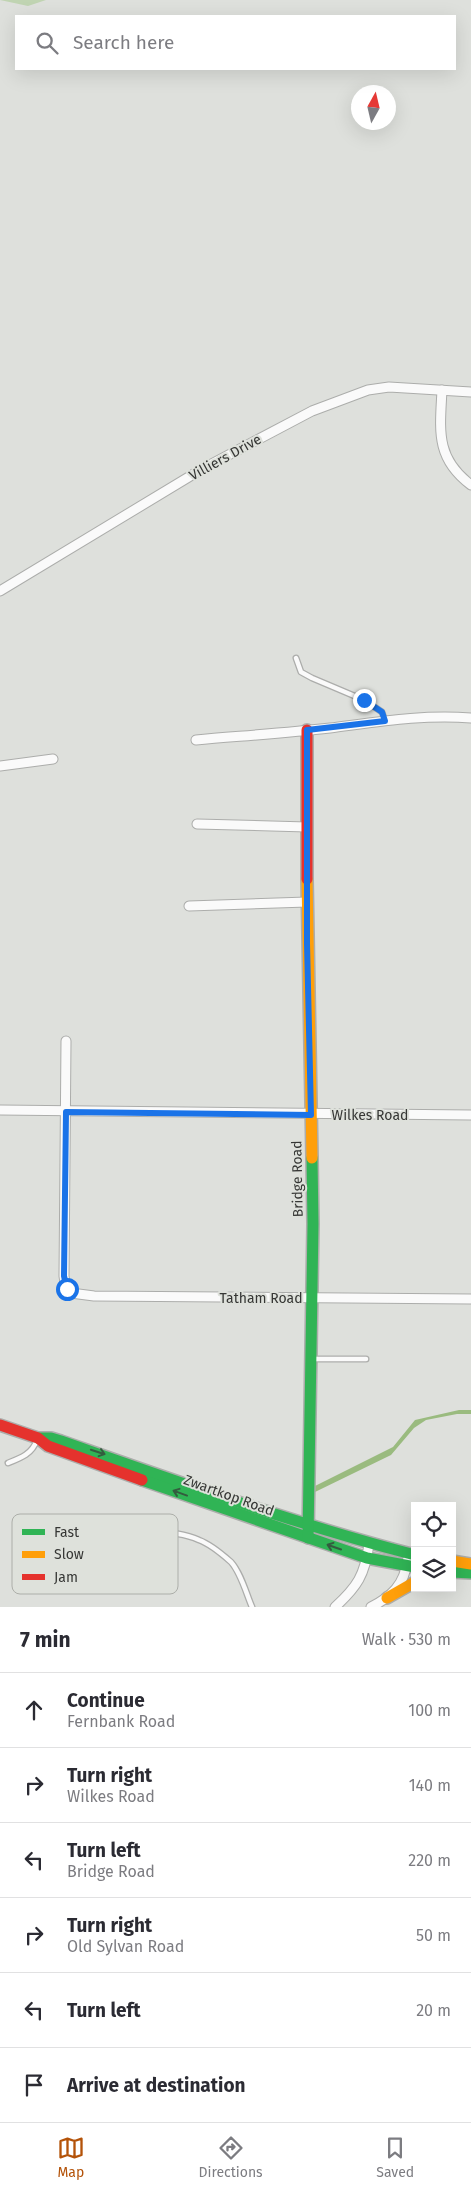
<!DOCTYPE html>
<meta charset="utf-8">
<style>
body{margin:0;font-family:"Fira Sans",sans-serif;background:#f7f7f7;color:#2b2b33}
.controls{position:absolute;right:15px;bottom:15px;display:grid;overflow:hidden;border-radius:0px;box-shadow:0 5px 20px #0002}
.controls button{width:45px;height:45px;display:grid;place-items:center;padding:0;border:0;border-bottom:1px solid #e1e1e2;background:#fff;color:#2b2b33;font:25px sans-serif}
.compass{position:absolute;left:351px;top:85px;width:45px;height:45px;border-radius:50%;background:#fff;box-shadow:0 5px 20px #0002;rotate:8deg}
.stop{position:absolute;width:15px;height:15px;margin:-11px;border:4px solid #1a73e8;border-radius:50%;background:#fff}
.stop.end{background:#1a73e8;border-color:#fff;box-shadow:0 1px 5px #0008}
.list{margin:0;padding:0;list-style:none}
h2{display:flex;justify-content:space-between;align-items:center;height:65px;margin:0;padding:0 20px;font-size:21px}
h2 small{font-size:16px;font-weight:400;color:#7c7c81}
.list li{display:grid;grid-template-columns:32px 1fr auto;gap:15px;align-items:center;box-sizing:border-box;height:75px;padding:0 20px;border-top:1px solid #e1e1e2}
.list b{display:block;font-size:19px;white-space:nowrap}
.list p{margin:0;font-size:16px;white-space:nowrap;color:#7c7c81}
.list em{font-size:16px;font-style:normal;color:#7c7c81}
.icon{flex:none;width:28px;height:28px;fill:none;stroke:currentColor;stroke-width:2;stroke-linecap:round;stroke-linejoin:round}
.map{position:relative;flex:none;width:471px;height:1607px;overflow:hidden}
.search{position:absolute;background:#fff;box-shadow:0 5px 20px #0002;left:15px;right:15px;top:15px;height:55px;display:flex;align-items:center;gap:12px;box-sizing:border-box;padding:0 18px;border-radius:0px;color:#7c7c81;font-size:19px}
.sheet{height:515px;background:#fff}
nav{display:flex;justify-content:space-around;align-items:center;box-sizing:border-box;height:70px;border-top:1px solid #e1e1e2;background:#fff;font-size:14px;color:#7c7c81}
nav a{display:grid;justify-items:center;gap:2px}
nav .on{color:#b45309}
.map>svg:first-child{display:block}
.green{fill:#c0d4b2}
.water{fill:#9abb7f}
.lines{fill:none;stroke-linecap:round;stroke-linejoin:round}
.lane-casing{stroke:#acadab;stroke-width:7}
.street-casing{stroke:#acadab;stroke-width:11}
.fast-casing{stroke:#acadab;stroke-width:14}
.slow-casing{stroke:#acadab;stroke-width:14}
.jam-casing{stroke:#acadab;stroke-width:14}
.lane{stroke:#fafafa;stroke-width:4.5}
.street{stroke:#fafafa;stroke-width:9}
.fast{stroke:#30b455;stroke-width:11}
.slow{stroke:#ff9f0a;stroke-width:11}
.jam{stroke:#e5322d;stroke-width:11}
.oneway{stroke:#345c3f}
.route{stroke:#1a73e8;stroke-width:6}
.labels{text-anchor:middle;stroke-width:4;stroke-linejoin:round;paint-order:stroke}
.street-label{font-size:14px;fill:#363735;stroke:#dee1db}
.key{fill:#dee1db;stroke:#acaea9;stroke-width:1}
.key-label{font-size:14px;fill:#363735}
</style>
<div class="map">
<svg width="471" height="1607" viewBox="0 0 471 1607">
<rect width="100%" height="100%" fill="#dee0dc"/>
<path class="green" d="M0,0H46L28,6Z"/>
<path class="water" d="M459,1410H471V1414H457L426,1420L414,1428L391,1455L315,1492V1486L393,1447L415,1420Z"/>
<g class="lines">
<defs>
<g id="lane">
<path d="M296,658L301,672L312,678L364,700L382,712L385,721"/>
<path d="M312,1359H366"/>
<path d="M8,1463C21,1458 32,1454 37,1440"/>
<path d="M36,1550C75,1536 161,1523 199,1540C210,1544 222,1554 231,1562C241,1573 246,1593 252,1607"/>
</g>
<g id="street">
<path d="M442,390C440,430 435,458 471,485"/>
<path d="M0,591L202,469L312,411L368,390L389,387L471,392"/>
<path d="M196,740C241,736 285,733 330,728C377,722 424,714 471,718"/>
<path d="M0,766L53,759"/>
<path d="M197,824L307,827"/>
<path d="M189,906L307,902"/>
<path d="M66,1041L64,1276L65,1283L71,1293L94,1296L471,1299"/>
<path d="M0,1110L471,1115"/>
<path d="M335,1607C357,1587 365,1575 369,1544"/>
<path d="M371,1607C391,1597 405,1584 407,1561"/>
</g>
<g id="fast">
<path d="M38,1438H51L61,1441C178,1482 295,1524 415,1555"/>
<path d="M142,1480L367,1558L415,1567"/>
<path d="M308,1538L313,1224L312,1158"/>
<path d="M452,1572L471,1573"/>
</g>
<g id="slow">
<path d="M307,879L312,1158"/>
<path d="M452,1561L471,1564"/>
<path d="M387,1598L415,1582"/>
</g>
<g id="jam">
<path d="M307,730V879"/>
<path d="M0,1425L38,1438L48,1446L142,1480"/>
</g>
</defs>
<use href="#lane" class="lane-casing"/>
<use href="#street" class="street-casing"/>
<use href="#fast" class="fast-casing"/>
<use href="#slow" class="slow-casing"/>
<use href="#jam" class="jam-casing"/>
<use href="#lane" class="lane"/>
<use href="#street" class="street"/>
<use href="#fast" class="fast"/>
<use href="#slow" class="slow"/>
<use href="#jam" class="jam"/>
</g>
<defs><path id="oneway-shaft" d="M-6 0H5M1.5-3L5.5 0L1.5 3" fill="none" stroke-width="1.6" stroke-linecap="round" stroke-linejoin="round" transform="scale(1.25)"/></defs>
<g class="oneway">
<use href="#oneway-shaft" transform="translate(98 1452) rotate(18)"/>
<use href="#oneway-shaft" transform="translate(180 1493) rotate(-160)"/>
<use href="#oneway-shaft" transform="translate(334 1547) rotate(-161)"/>
</g>
<g class="lines">
<path class="route" d="M67,1289L64,1276L66,1112L311,1115L307,943V730L385,721L382,712L364,700"/>
</g>
<g class="labels">
<g class="street-label">
<text transform="translate(225 457) rotate(-29)" y="5">Villiers Drive</text>
<text x="370" y="1120">Wilkes Road</text>
<text transform="translate(297 1179) rotate(-91)" y="5">Bridge Road</text>
<text x="261" y="1303">Tatham Road</text>
<text transform="translate(229 1495) rotate(20)" y="5">Zwartkop Road</text>
</g>
</g>
<rect x="12" y="1514" width="166" height="80" rx="8" class="key"/>
<rect x="22" y="1529" width="23" height="6" fill="#30b455"/>
<rect x="22" y="1551" width="23" height="7" fill="#ff9f0a"/>
<rect x="22" y="1574" width="23" height="6" fill="#e5322d"/>
<g class="key-label">
<text x="54" y="1537">Fast</text>
<text x="54" y="1559">Slow</text>
<text x="54" y="1582">Jam</text>
</g>
</svg>
<div class="controls">
<button><svg class="icon" aria-label="locate" viewBox="0 0 24 24"><circle cx="12" cy="12" r="6"/><path d="M12 2v4M12 18v4M2 12h4M18 12h4"/></svg></button>
<button><svg class="icon" aria-label="layers" viewBox="0 0 24 24"><path d="M12 4l9 5-9 5-9-5zM3 14l9 5 9-5"/></svg></button>
</div>
<svg class="compass" viewBox="-18 -18 36 36"><path d="M0-13l5 13h-10z" fill="#e53935"/><path d="M0 13l5-13h-10z" fill="#7c7c81"/></svg>
<div class="stop" style="left:67px;top:1289px"></div>
<div class="stop end" style="left:364px;top:700px"></div>
<div class="search"><svg class="icon" aria-label="search" viewBox="0 0 24 24"><circle cx="10" cy="10" r="6"/><path d="M15 15l6 6"/></svg>Search here</div>
</div>
<section class="sheet">
<h2>7 min<small>Walk · 530 m</small></h2>
<ul class="list">
<li><svg class="icon" aria-label="ahead" viewBox="0 0 24 24"><path d="M12 20V5M6 11l6-6 6 6"/></svg><div><b>Continue</b><p>Fernbank Road</p></div><em>100 m</em></li>
<li><svg class="icon" aria-label="right" viewBox="0 0 24 24"><path d="M7 20v-9h11M14 6l5 5-5 5"/></svg><div><b>Turn right</b><p>Wilkes Road</p></div><em>140 m</em></li>
<li><svg class="icon" aria-label="left" viewBox="0 0 24 24"><path d="M17 20v-9H6M10 6l-5 5 5 5"/></svg><div><b>Turn left</b><p>Bridge Road</p></div><em>220 m</em></li>
<li><svg class="icon" aria-label="right" viewBox="0 0 24 24"><path d="M7 20v-9h11M14 6l5 5-5 5"/></svg><div><b>Turn right</b><p>Old Sylvan Road</p></div><em>50 m</em></li>
<li><svg class="icon" aria-label="left" viewBox="0 0 24 24"><path d="M17 20v-9H6M10 6l-5 5 5 5"/></svg><div><b>Turn left</b></div><em>20 m</em></li>
<li><svg class="icon" aria-label="arrive" viewBox="0 0 24 24"><path d="M6 21V4h12l-3 4 3 4H6"/></svg><div><b>Arrive at destination</b></div></li>
</ul>
</section>
<nav>
<a class="on"><svg class="icon" aria-label="map" viewBox="0 0 24 24"><path d="M3 6l6-2 6 2 6-2v14l-6 2-6-2-6 2zM9 4v14M15 6v14"/></svg>Map</a>
<a><svg class="icon" aria-label="directions" viewBox="0 0 24 24"><path d="M12 3l9 9-9 9-9-9zM9 14v-3h6M13 9l2 2-2 2"/></svg>Directions</a>
<a><svg class="icon" aria-label="saved" viewBox="0 0 24 24"><path d="M7 4h10v16l-5-4-5 4z"/></svg>Saved</a>
</nav>
